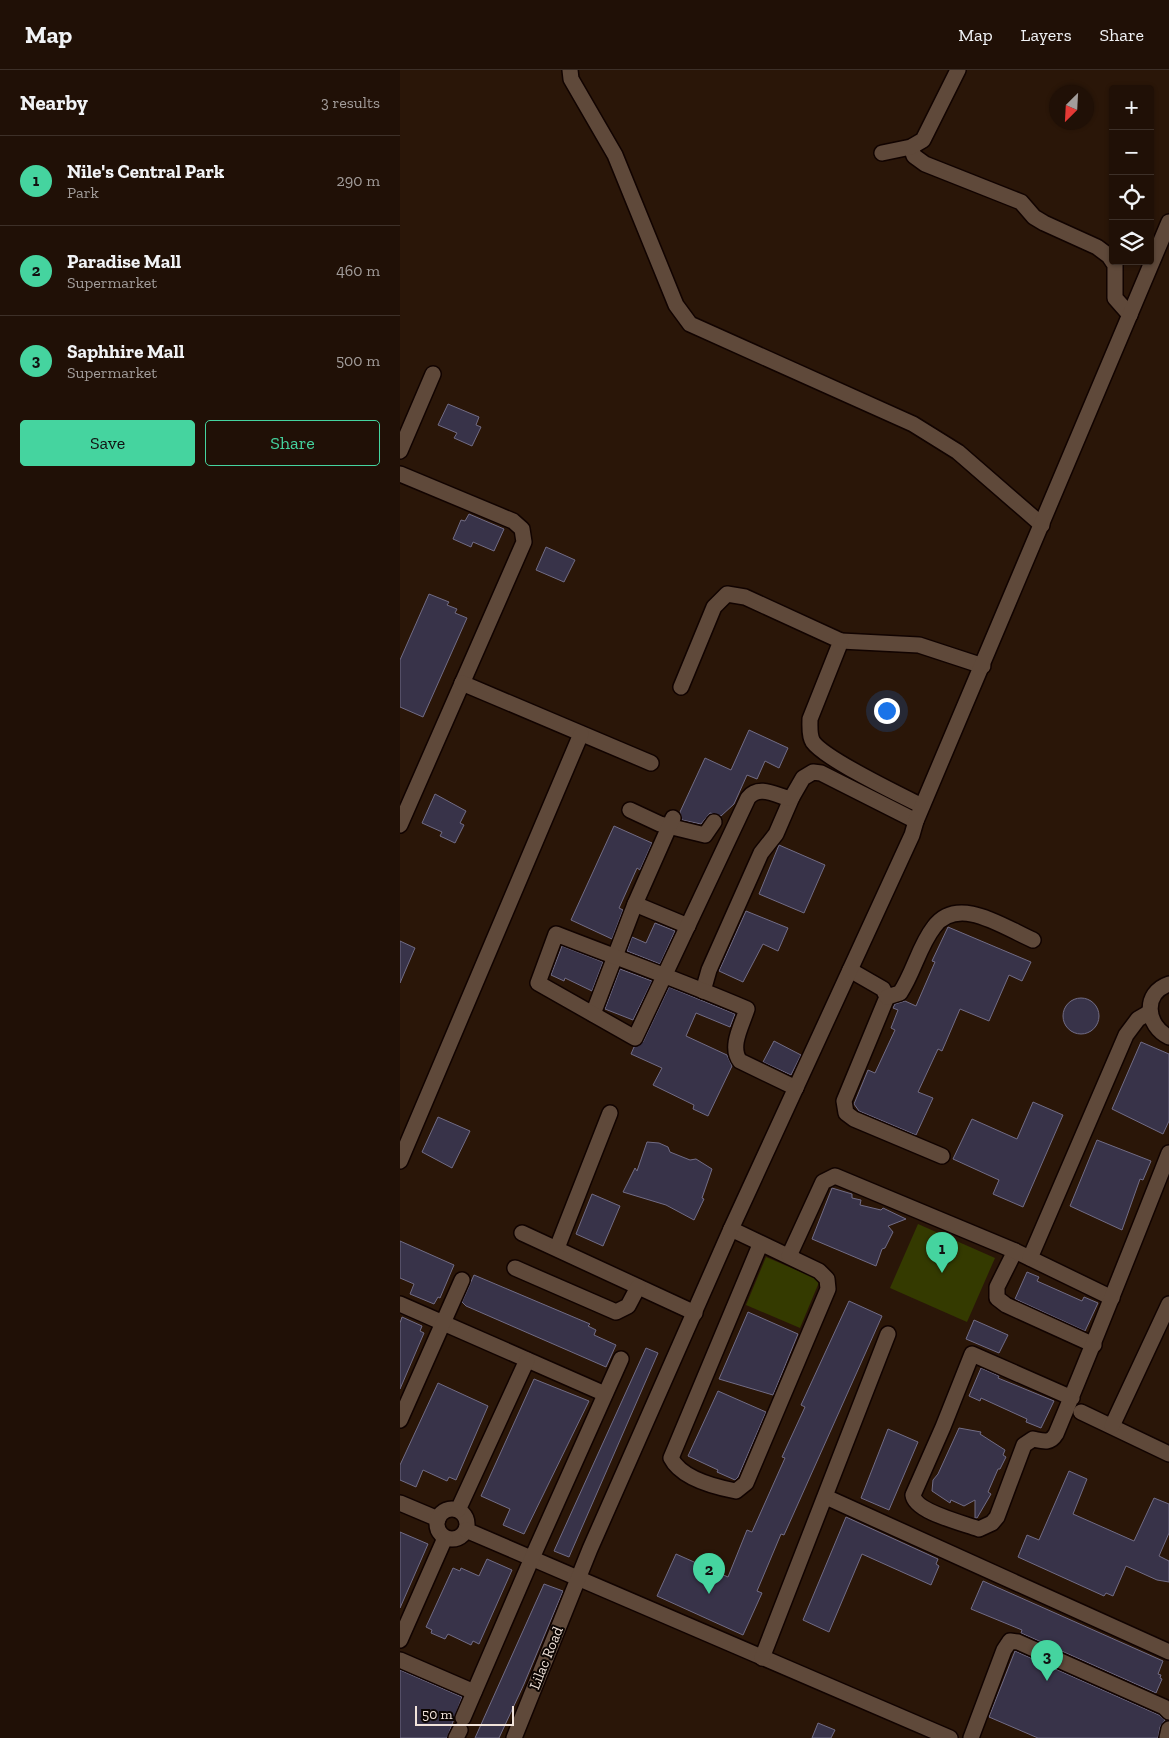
<!DOCTYPE html>
<meta charset="utf-8">
<style>
body{margin:0;font-family:"Zilla Slab",serif;background:#281910;color:#f1f3f6}
.controls{position:absolute;right:15px;top:15px;display:grid;overflow:hidden;border-radius:5px;box-shadow:0 1px 4px #0004}
.controls button{width:45px;height:45px;display:grid;place-items:center;padding:0;border:0;border-bottom:1px solid #3d3028;background:#201006;color:#f1f3f6;font:25px sans-serif}
.compass{position:absolute;left:649px;top:15px;width:45px;height:45px;border-radius:50%;background:#201006;box-shadow:0 1px 4px #0004;rotate:204deg}
.scale{position:absolute;left:15px;bottom:12px;width:99px;box-sizing:border-box;padding-left:5px;border:2px solid #f1e3da;border-top:0;font-size:14px;line-height:18px;white-space:nowrap;color:#f1e3da;-webkit-text-stroke:4px #0c0502;paint-order:stroke}
.you{position:absolute;left:486px;top:640px;width:18px;height:18px;margin:-12px;border:4px solid #fff;border-radius:50%;background:#1a73e8;box-shadow:0 0 0 8px #1a73e833}
.badge{display:grid;place-items:center;width:32px;height:32px;border-radius:50%;background:#45d49f;color:#111;font-size:16px;font-weight:700}
.pin{position:absolute;translate:-50% -41px;filter:drop-shadow(0 1px 2px #0008)}
.pin::after{content:'';position:absolute;top:26px;width:18px;height:15px;background:inherit;clip-path:polygon(0 0,100% 0,50% 100%)}
.list{margin:0;padding:0;list-style:none}
h2{display:flex;justify-content:space-between;align-items:center;height:65px;margin:0;padding:0 20px;font-size:21px}
h2 small{font-size:16px;font-weight:400;color:#a29d9b}
.list li{display:grid;grid-template-columns:32px 1fr auto;gap:15px;align-items:center;box-sizing:border-box;height:90px;padding:0 20px;border-top:1px solid #3d3028}
.list b{display:block;font-size:19px;white-space:nowrap}
.list p{margin:0;font-size:16px;white-space:nowrap;color:#a29d9b}
.list em{font-size:16px;font-style:normal;color:#a29d9b}
.actions{display:flex;gap:10px;padding:15px 20px}
.actions a{flex:1;padding:11px 0;border:1px solid #45d49f;border-radius:5px;text-align:center;font-size:18px;color:#45d49f}
.actions .main{background:#45d49f;color:#111}
.icon{flex:none;width:28px;height:28px;fill:none;stroke:currentColor;stroke-width:2;stroke-linecap:round;stroke-linejoin:round}
.map{position:relative;flex:none;width:769px;height:1668px;overflow:hidden}
header{display:flex;align-items:center;gap:30px;box-sizing:border-box;height:70px;padding:0 25px;background:#201006;border-bottom:1px solid #3d3028}
header strong{font-size:24px}
nav{display:flex;gap:28px;margin-inline-start:auto;font-size:18px}
main{display:flex}
aside{flex:1;background:#201006}
.map>svg:first-child{display:block}
.green{fill:#343a00}
.building{fill:#383349;stroke:#716c85}
.lines{fill:none;stroke-linecap:round;stroke-linejoin:round}
.minor-casing{stroke:#110300;stroke-width:18}
.minor{stroke:#5f493a;stroke-width:15}
.labels{text-anchor:middle;stroke-width:4;stroke-linejoin:round;paint-order:stroke}
.street-label{font-size:15px;fill:#f1e3da;stroke:#0c0502}
</style>
<header>
<strong>Map</strong>
<nav><a>Map</a><a>Layers</a><a>Share</a></nav>
</header>
<main>
<aside>
<h2>Nearby<small>3 results</small></h2>
<ul class="list">
<li><span class="badge">1</span><div><b>Nile's Central Park</b><p>Park</p></div><em>290 m</em></li>
<li><span class="badge">2</span><div><b>Paradise Mall</b><p>Supermarket</p></div><em>460 m</em></li>
<li><span class="badge">3</span><div><b>Saphhire Mall</b><p>Supermarket</p></div><em>500 m</em></li>
</ul>
<div class="actions"><a class="main">Save</a><a>Share</a></div>
</aside>
<div class="map">
<svg width="769" height="1668" viewBox="0 0 769 1668">
<rect width="100%" height="100%" fill="#2a1608"/>
<g class="green">
<path d="M518,1154L595,1188L567,1252L490,1218Z"/>
<path d="M366,1187L420,1210L400,1258L346,1235Z"/>
</g>
<g class="building">
<path d="M48,334L79,347L76,355L81,357L72,376L54,368L57,363L38,355Z"/>
<path d="M69,444L104,459L94,481L73,472L71,477L53,469L61,450L65,451Z"/>
<path d="M146,477L175,490L164,512L136,500Z"/>
<path d="M29,524L49,532L47,535L57,539L55,543L67,548L23,647L0,637V590Z"/>
<path d="M349,660L388,678L379,698L365,691L357,709L347,705L334,734L321,746L310,743L301,754L282,750L280,742L305,688L331,700Z"/>
<path d="M35,724L66,741L60,753L64,755L55,773L40,766L42,762L22,753Z"/>
<path d="M214,756L252,773L240,800L237,798L219,838L223,840L212,869L171,850Z"/>
<path d="M379,775L425,795L404,843L359,824Z"/>
<path d="M346,841L388,858L378,881L363,874L343,912L319,901Z"/>
<path d="M255,853L275,861L260,894L227,881L232,867L246,873Z"/>
<path d="M548,857L631,892L622,911L609,905L589,951L560,939L542,981L538,979L518,1022L533,1028L516,1065L459,1041L454,1034L468,1000L475,1003L495,960L491,958L498,940L493,938L495,934L505,931L516,936L535,892L532,891Z"/>
<path d="M0,871L15,878L0,913Z"/>
<path d="M162,876L203,892L192,921L165,908L164,911L151,905Z"/>
<path d="M220,899L252,911L233,950L205,939Z"/>
<path d="M269,917L335,944L330,957L296,943L286,966L327,985L332,996L308,1046L293,1039L294,1035L253,1015L262,998L231,984L234,977L243,972Z"/>
<circle cx="681" cy="946" r="18"/>
<path d="M374,971L401,985L391,1005L363,992Z"/>
<path d="M741,972L769,984V1051L763,1064L712,1039Z"/>
<path d="M633,1032L663,1045L623,1137L593,1124L599,1110L553,1089L572,1049L617,1069Z"/>
<path d="M38,1047L70,1061L52,1098L22,1082Z"/>
<path d="M697,1070L751,1091L743,1110L740,1109L722,1160L670,1136Z"/>
<path d="M247,1072L259,1073L268,1077L270,1082L290,1090L296,1089L312,1099L302,1128L304,1129L294,1150L266,1135L223,1122L235,1098L237,1101Z"/>
<path d="M432,1118L452,1124V1128L461,1130L460,1135L481,1140L483,1138L506,1149L488,1156L493,1162L485,1178L482,1179L476,1196L412,1169Z"/>
<path d="M192,1124L220,1136L203,1176L176,1164Z"/>
<path d="M0,1171L54,1195L40,1228L38,1227L34,1234L10,1224L14,1214L0,1208Z"/>
<path d="M627,1202L639,1207L637,1211L682,1231L684,1227L698,1233L685,1261L615,1229Z"/>
<path d="M74,1205L190,1254L188,1256L196,1260L194,1265L216,1275L206,1297L66,1236L62,1232Z"/>
<path d="M449,1231L482,1246L384,1465L381,1464L357,1521L362,1523L343,1565L257,1526L276,1484L328,1507L347,1460L352,1462L385,1388L382,1387L405,1337L401,1335Z"/>
<path d="M348,1242L398,1264L373,1325L319,1309Z"/>
<path d="M2,1247L22,1256L20,1261L24,1263L0,1319V1253Z"/>
<path d="M574,1250L608,1265L599,1283L566,1269Z"/>
<path d="M246,1278L258,1283L169,1487L154,1481Z"/>
<path d="M581,1298L599,1306L598,1308L654,1331L641,1358L626,1352L627,1349L581,1328L580,1331L569,1326Z"/>
<path d="M134,1309L189,1331L124,1464L103,1455L110,1439L81,1426Z"/>
<path d="M38,1313L88,1336L56,1410L49,1407L47,1411L23,1400L16,1417L0,1410V1395Z"/>
<path d="M318,1321L366,1342L338,1407L335,1410L317,1402L318,1400L288,1386Z"/>
<path d="M559,1358L581,1362L580,1364L605,1380L603,1385L606,1387L600,1399H598L588,1422L591,1424L577,1448H575V1430L564,1436L551,1430L550,1433L532,1421L533,1410L538,1404Z"/>
<path d="M488,1359L518,1372L489,1440L461,1428Z"/>
<path d="M669,1401L687,1409L673,1444L734,1471L754,1428L769,1434V1463L759,1486L769,1491V1512L757,1510L726,1496L713,1526L706,1523L704,1526L618,1487L627,1465L639,1470Z"/>
<path d="M446,1447L538,1489L536,1494L539,1496L531,1515L462,1484L429,1562L403,1550Z"/>
<path d="M0,1462L28,1474L0,1538Z"/>
<path d="M87,1489L112,1500L79,1574L73,1571L71,1575L48,1564L45,1569L31,1563L32,1560L26,1557L53,1498L60,1501L61,1498L79,1506Z"/>
<path d="M583,1511L763,1591L758,1604L761,1605L760,1608L762,1609L756,1623L621,1563L622,1560L571,1539Z"/>
<path d="M144,1514L163,1521L124,1614L99,1668H75Z"/>
<path d="M615,1581L759,1645L765,1650L760,1657L758,1668H638L589,1647Z"/>
<path d="M0,1600L62,1627L47,1668H0Z"/>
<path d="M418,1653L435,1660L431,1668H412Z"/>
</g>
<g class="lines">
<defs>
<g id="minor">
<path d="M170,0L171,9L215,85L276,235L290,254L513,354L558,382L642,455"/>
<path d="M511,77L514,86L525,94L621,132L634,147L644,153L697,177L709,186L715,195V228L730,245"/>
<path d="M482,83L511,77L523,70L558,0"/>
<path d="M0,381L33,304"/>
<path d="M0,404L113,451L122,459L124,472L0,755"/>
<path d="M441,571L519,575L583,596"/>
<path d="M62,613L251,693"/>
<path d="M281,617L314,537L327,524L345,527L441,571L410,649C410,656 409,666 413,672C425,689 500,725 522,736"/>
<path d="M230,740L260,754L305,765L314,752"/>
<path d="M235,834L288,856"/>
<path d="M450,900L483,919L487,927L444,1031L446,1043L454,1049L542,1086"/>
<path d="M769,914C742,923 746,956 769,967"/>
<path d="M303,921L309,900L361,783L376,764L392,727"/>
<path d="M487,927L500,923C514,902 519,876 534,857C558,824 605,858 633,870"/>
<path d="M193,944L235,834L273,748"/>
<path d="M396,1018L340,991C329,977 342,955 347,939C284,912 220,889 156,864L138,913L235,968L348,728C358,715 374,724 387,728L392,727L403,708L413,702L421,703L516,751"/>
<path d="M0,1091L181,664"/>
<path d="M331,1159L419,1201L427,1209L428,1219L346,1413L336,1421C315,1417 281,1408 271,1388L360,1175"/>
<path d="M122,1163L295,1243"/>
<path d="M157,1178L210,1043"/>
<path d="M615,1181L597,1217V1228L606,1235L694,1275"/>
<path d="M389,1186L423,1112L435,1106L615,1181L712,1228"/>
<path d="M630,1188L726,965L738,949L750,942"/>
<path d="M115,1198L216,1242L228,1236L238,1217"/>
<path d="M0,1234L205,1324"/>
<path d="M672,1328L572,1284L543,1357L513,1425C515,1442 563,1453 579,1459L592,1453L597,1447L624,1375L633,1369C643,1371 650,1374 656,1364C695,1271 732,1177 769,1083"/>
<path d="M681,1342L769,1384"/>
<path d="M0,1350L62,1210"/>
<path d="M712,1356L769,1234"/>
<path d="M426,1427L769,1582"/>
<path d="M0,1433L38,1449"/>
<circle cx="52" cy="1454" r="15"/>
<path d="M58,1440L127,1290"/>
<path d="M66,1460L550,1668"/>
<path d="M0,1570L45,1468"/>
<path d="M362,1588L488,1264"/>
<path d="M0,1590L74,1622"/>
<path d="M63,1648L132,1488L221,1289"/>
<path d="M56,1668L60,1660"/>
<path d="M114,1668L190,1479L331,1159L512,765L516,751L769,152"/>
<path d="M571,1668L604,1580L610,1571L618,1572L764,1637L769,1642"/>
<path d="M767,1668L769,1659"/>
</g>
</defs>
<use href="#minor" class="minor-casing"/>
<use href="#minor" class="minor"/>
</g>
<g class="labels">
<g class="street-label">
<text transform="translate(146 1588) rotate(-68)" y="5">Lilac Road</text>
</g>
</g>
</svg>
<div class="controls">
<button>+</button>
<button>−</button>
<button><svg class="icon" aria-label="locate" viewBox="0 0 24 24"><circle cx="12" cy="12" r="6"/><path d="M12 2v4M12 18v4M2 12h4M18 12h4"/></svg></button>
<button><svg class="icon" aria-label="layers" viewBox="0 0 24 24"><path d="M12 4l9 5-9 5-9-5zM3 14l9 5 9-5"/></svg></button>
</div>
<svg class="compass" viewBox="-18 -18 36 36"><path d="M0-13l5 13h-10z" fill="#e53935"/><path d="M0 13l5-13h-10z" fill="#a29d9b"/></svg>
<div class="scale">50 m</div>
<div class="you"></div>
<div class="pin badge" style="left:542px;top:1203px">1</div>
<div class="pin badge" style="left:309px;top:1524px">2</div>
<div class="pin badge" style="left:647px;top:1611px">3</div>
</div>
</main>
